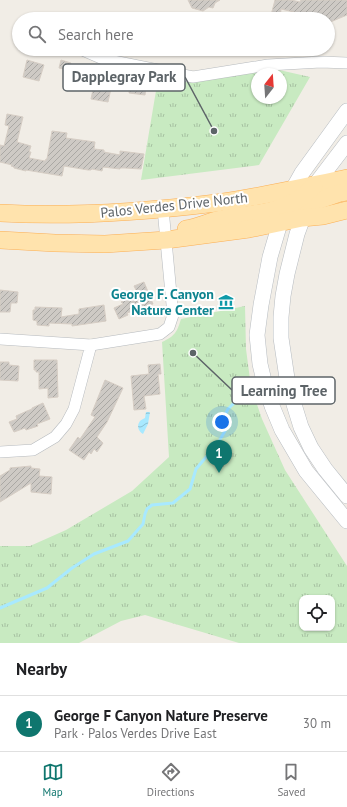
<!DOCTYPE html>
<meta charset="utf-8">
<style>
body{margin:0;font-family:"PT Sans",sans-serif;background:#f6f6f6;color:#202124}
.controls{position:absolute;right:12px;bottom:12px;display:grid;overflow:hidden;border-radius:8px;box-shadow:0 1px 3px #0004}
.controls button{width:36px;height:36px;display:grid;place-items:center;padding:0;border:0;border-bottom:1px solid #e0e0e0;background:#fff;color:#202124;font:20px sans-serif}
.compass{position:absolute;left:251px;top:68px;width:36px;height:36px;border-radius:50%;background:#fff;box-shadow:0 1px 3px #0004;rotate:17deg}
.you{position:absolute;left:222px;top:422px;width:14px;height:14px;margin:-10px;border:3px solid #fff;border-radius:50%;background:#1a73e8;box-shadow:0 0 0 6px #1a73e833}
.badge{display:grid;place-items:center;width:26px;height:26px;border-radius:50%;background:#0f766e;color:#fff;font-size:13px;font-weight:700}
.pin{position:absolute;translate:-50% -33px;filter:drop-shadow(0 1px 2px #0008)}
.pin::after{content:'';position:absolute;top:21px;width:14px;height:12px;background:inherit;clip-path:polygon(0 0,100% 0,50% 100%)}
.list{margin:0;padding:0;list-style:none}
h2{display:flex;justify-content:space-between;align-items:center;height:52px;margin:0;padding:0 16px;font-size:17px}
h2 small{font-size:13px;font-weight:400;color:#757577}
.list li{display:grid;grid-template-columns:26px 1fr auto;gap:12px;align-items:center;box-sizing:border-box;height:56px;padding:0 16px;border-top:1px solid #e0e0e0}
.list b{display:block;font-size:15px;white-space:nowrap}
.list p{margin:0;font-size:13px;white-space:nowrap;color:#757577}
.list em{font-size:13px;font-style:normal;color:#757577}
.icon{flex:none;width:22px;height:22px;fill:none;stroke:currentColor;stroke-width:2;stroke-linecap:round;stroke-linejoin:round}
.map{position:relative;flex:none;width:347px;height:643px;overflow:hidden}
.search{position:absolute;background:#fff;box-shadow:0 1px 3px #0004;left:12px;right:12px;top:12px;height:44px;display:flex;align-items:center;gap:10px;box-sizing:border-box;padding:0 14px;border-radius:22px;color:#757577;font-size:15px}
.sheet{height:108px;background:#fff}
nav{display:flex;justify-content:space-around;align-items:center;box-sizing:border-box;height:56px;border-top:1px solid #e0e0e0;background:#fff;font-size:11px;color:#757577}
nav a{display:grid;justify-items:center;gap:2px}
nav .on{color:#0f766e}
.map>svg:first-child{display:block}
.park{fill:url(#park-tufts);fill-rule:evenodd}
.water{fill:url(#water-waves)}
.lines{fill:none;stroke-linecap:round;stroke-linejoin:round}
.stream{stroke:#a8e9ff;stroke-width:3}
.building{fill:url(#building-hatch);stroke:#d6cdc4}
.minor-casing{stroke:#b6babe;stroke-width:12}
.secondary-casing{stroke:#b7bcc1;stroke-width:16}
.primary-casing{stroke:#fcaf54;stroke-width:18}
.minor{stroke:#fff;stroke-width:11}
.secondary{stroke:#fff;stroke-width:15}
.primary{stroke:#ffe3ad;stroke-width:17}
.labels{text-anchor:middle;stroke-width:4;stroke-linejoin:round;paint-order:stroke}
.street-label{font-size:14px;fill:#5d6468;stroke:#fff}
.culture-label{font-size:14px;font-weight:bold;fill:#0d838f;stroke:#fff;text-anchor:end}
.leader{fill:none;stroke:#5d6468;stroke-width:1.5}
.callout-dot{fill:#5d6468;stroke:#fff;stroke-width:1.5}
.callout{fill:#fff;stroke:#5d6468;stroke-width:1.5}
.callout-label{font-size:15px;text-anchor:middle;font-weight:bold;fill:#5d6468}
</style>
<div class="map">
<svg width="347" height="643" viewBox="0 0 347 643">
<defs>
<pattern id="park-tufts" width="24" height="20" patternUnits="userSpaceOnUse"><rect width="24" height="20" fill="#c8eac1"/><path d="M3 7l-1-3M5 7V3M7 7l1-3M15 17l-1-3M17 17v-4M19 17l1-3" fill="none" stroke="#a6c1a1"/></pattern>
<pattern id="water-waves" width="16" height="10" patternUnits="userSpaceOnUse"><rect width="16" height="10" fill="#a8e9ff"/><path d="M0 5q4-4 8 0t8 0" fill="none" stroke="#8cc0d2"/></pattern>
<pattern id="building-hatch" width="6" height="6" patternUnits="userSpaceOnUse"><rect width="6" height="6" fill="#cecac5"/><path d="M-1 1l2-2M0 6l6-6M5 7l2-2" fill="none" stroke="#aaa8a4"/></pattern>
</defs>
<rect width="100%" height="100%" fill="#f1ede6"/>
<g class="park">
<path d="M248,63L310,77L259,165L141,180L159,73L198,81ZM257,74H281V98H257Z"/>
<path d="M245,306L246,349L251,387L262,419L285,470L347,566V643H239L145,615L121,621L79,643H0V546H30L66,530L132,491L169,457L162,342C175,336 177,332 181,319ZM302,598H332V628H302Z"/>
</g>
<path class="water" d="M146,412H150L148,424L143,434C139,432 136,426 140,421C141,420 143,419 145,418Z"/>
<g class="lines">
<path class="stream" d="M0,608L47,588L72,568L94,554L128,541L143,524L145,514L147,509L152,505L173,503L190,489L196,469L218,443L225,431V415L228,409L239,398"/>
</g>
<g class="building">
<path d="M188,0H220L215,3L213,8L209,7L203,11L192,8Z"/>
<path d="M275,0H291L300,2L301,0H347V15L328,23V19H326V18L311,14V16L281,9L280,19H270Z"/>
<path d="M27,60L44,65L39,81L23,77Z"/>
<path d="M61,60L71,63L69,70L59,68Z"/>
<path d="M95,80L112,84L108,102L91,99Z"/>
<path d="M130,85L146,87L145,95L129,93Z"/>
<path d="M7,114L23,117L17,142L31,146L29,152H31L29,158L45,161L46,159H47L52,131L67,133L66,138L95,142L94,149L104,150V152L120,155V151L144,154L141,169L125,168H120V169L103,167L102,171L92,169L91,170H88L64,166L62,176L26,170V171L14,168V167L11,166L12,165L0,162V145L4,146L9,126L5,125Z"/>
<path d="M144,282L153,304L127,313L128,315L119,319L114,308L123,304L121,302L138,294L134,286Z"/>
<path d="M0,290L18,292L17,303H11L10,312H0Z"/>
<path d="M104,305L106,321L72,326V324L49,323V326L37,325V321L33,320V310H35V307L62,308L61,317L79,314V309Z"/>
<path d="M34,360H57L58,397L48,398V388L39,389V372H36V370H34Z"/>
<path d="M0,362H9V365L19,366L18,381L0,380Z"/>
<path d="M160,364L161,374H158L160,394L144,396L146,409L134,410L131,376L149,374L148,365Z"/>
<path d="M105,380L123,388L107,422L97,437L103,443L97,452L94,449L91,454L89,452L84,460L69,450L78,437L80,439L95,417L91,415Z"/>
<path d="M43,403L50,419L37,424L38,426L26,430L25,428L14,432L9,422L17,419L16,416L27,411L32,409V408Z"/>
<path d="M31,466V468L40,469L39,476L52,477L51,494L31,492V483L0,502V476L10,470V468Z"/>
</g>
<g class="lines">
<defs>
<g id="minor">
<path d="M80,49L103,59L193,77L268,65L321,62L347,63"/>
<path d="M0,339L91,345L74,409L66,424L55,437L33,450L0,452"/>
<path d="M91,345L160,334L169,327L173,315L163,209"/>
</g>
<g id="secondary">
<path d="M347,111L302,173L293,189L280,223L270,257L261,305L257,335L260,364L265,385L272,406L282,430L306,471L347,521"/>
<path d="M347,143L315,185L297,234L287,274L283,296L281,317V338L288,385L301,427L311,448L325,469L347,496"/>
</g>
<g id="primary">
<path d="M0,213C72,217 144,212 216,203C260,197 303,187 347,178"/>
<path d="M293,213L308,204L340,193L347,192"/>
<path d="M186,229C199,227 210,221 222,219C249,213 280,214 303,196C307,193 310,189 314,186"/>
<path d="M0,240L55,243L105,244L166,240L249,229L302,218L323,216L347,210"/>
</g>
</defs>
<use href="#minor" class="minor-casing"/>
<use href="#secondary" class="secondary-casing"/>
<use href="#primary" class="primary-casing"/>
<use href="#minor" class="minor"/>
<use href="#secondary" class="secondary"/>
<use href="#primary" class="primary"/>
</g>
<defs>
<symbol id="museum-bare" viewBox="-9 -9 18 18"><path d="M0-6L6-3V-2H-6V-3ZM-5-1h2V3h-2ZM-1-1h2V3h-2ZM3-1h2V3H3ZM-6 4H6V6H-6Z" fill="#0f9aa8" stroke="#fff" stroke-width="2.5" paint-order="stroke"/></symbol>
</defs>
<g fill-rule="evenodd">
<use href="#museum-bare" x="215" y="291" width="22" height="22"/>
</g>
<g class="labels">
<g class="street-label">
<text transform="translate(174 205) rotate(-6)" y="5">Palos Verdes Drive North</text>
</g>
<g class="culture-label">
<text x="214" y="299">George F. Canyon<tspan x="214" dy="16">Nature Center</tspan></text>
</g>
</g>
<path class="leader" d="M214 131L185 77M193 353L232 390"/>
<g class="callout-dot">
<circle cx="214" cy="131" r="4"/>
<circle cx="193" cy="353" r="4"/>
</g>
<g class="callout">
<rect x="63" y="64" width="122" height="27" rx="4"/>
<rect x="232" y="377" width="103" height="27" rx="4"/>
</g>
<g class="callout-label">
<text x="124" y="82">Dapplegray Park</text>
<text x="284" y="396">Learning Tree</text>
</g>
</svg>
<div class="controls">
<button><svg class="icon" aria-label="locate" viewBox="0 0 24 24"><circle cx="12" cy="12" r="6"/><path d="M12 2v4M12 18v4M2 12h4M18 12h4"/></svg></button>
</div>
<svg class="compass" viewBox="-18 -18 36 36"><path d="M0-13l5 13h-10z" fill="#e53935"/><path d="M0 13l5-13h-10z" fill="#757577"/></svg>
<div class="you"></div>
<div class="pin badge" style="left:219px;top:473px">1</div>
<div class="search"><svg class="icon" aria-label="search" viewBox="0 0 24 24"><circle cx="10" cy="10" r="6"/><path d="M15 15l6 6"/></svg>Search here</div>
</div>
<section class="sheet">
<h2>Nearby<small></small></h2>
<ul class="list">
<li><span class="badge">1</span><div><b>George F Canyon Nature Preserve</b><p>Park · Palos Verdes Drive East</p></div><em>30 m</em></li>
</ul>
</section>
<nav>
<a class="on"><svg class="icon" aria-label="map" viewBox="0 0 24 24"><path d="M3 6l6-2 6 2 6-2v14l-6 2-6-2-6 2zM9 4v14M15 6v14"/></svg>Map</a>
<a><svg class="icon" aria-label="directions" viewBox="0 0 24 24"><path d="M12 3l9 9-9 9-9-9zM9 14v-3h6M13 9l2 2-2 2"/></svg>Directions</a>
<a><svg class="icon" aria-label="saved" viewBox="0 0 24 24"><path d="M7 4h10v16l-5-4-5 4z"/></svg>Saved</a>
</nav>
